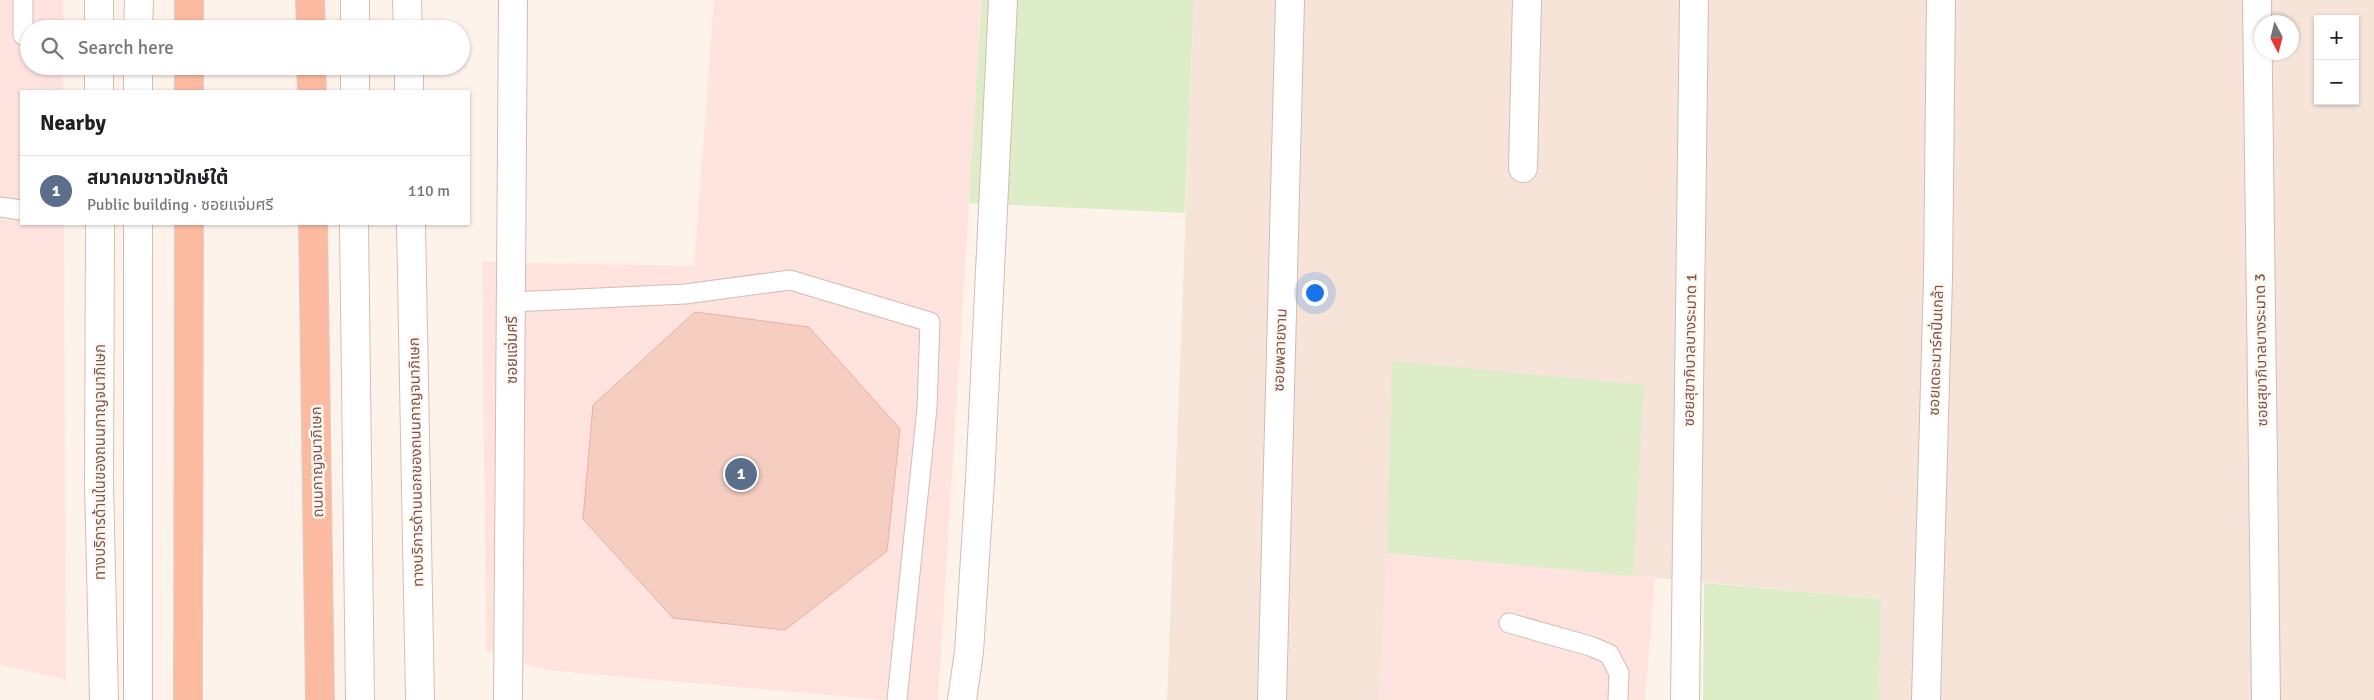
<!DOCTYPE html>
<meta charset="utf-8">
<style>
body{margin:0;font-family:Signika,"Noto Sans Thai",sans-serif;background:#f2f2f2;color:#202124}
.controls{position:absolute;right:15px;top:15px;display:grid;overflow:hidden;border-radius:0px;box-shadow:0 1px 4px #0004}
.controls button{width:45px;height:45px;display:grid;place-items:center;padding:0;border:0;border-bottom:1px solid #e0e0e0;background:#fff;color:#202124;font:25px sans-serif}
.compass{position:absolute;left:2254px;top:15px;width:45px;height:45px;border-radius:50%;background:#fff;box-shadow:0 1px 4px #0004;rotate:173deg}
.you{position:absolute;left:1314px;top:292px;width:18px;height:18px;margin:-12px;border:4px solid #fff;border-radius:50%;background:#1a73e8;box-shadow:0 0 0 8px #1a73e833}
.badge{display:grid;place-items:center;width:32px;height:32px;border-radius:50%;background:#ed544b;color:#fff;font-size:16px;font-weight:700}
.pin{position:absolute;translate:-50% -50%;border:2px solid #fff;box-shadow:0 1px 5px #0006}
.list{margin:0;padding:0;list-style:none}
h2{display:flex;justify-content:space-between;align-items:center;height:65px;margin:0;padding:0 20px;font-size:21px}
h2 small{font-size:16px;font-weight:400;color:#757577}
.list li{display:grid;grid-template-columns:32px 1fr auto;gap:15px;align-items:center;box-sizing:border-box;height:70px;padding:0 20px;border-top:1px solid #e0e0e0}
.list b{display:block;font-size:19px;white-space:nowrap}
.list p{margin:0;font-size:16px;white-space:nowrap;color:#757577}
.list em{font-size:16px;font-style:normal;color:#757577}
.icon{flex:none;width:28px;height:28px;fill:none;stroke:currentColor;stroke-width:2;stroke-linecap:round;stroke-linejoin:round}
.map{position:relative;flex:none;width:2374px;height:700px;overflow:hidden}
.search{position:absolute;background:#fff;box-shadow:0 1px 4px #0004;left:20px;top:20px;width:450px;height:55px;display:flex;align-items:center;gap:12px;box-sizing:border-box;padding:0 18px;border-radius:28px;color:#757577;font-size:19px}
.panel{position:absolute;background:#fff;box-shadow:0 1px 4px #0004;left:20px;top:90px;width:450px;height:135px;border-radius:0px}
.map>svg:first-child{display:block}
.residential{fill:#f6e4d9;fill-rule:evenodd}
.commercial{fill:#fee3df}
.green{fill:#ddedc7}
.building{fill:#f5cdc1;stroke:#e9b0a0}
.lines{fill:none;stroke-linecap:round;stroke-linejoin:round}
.service-casing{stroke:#d4bbb2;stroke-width:21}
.minor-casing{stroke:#d4bbb2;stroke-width:30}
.secondary-casing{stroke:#d9bcb1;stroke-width:30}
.trunk-casing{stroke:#dacfcd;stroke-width:30}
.service{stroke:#fff;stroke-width:19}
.minor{stroke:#fff;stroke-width:28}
.secondary{stroke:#fff;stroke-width:28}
.trunk{stroke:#fcbaa0;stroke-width:28}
.labels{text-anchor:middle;stroke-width:5;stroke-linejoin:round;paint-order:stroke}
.street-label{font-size:15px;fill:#7c544b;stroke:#fff8f3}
</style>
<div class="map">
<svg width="2374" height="700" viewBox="0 0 2374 700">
<rect width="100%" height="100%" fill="#fef3eb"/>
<path class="residential" d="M1194,0H2374V700H1879L1881,599L1387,553L1379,700H1167ZM2318,19H2355V101H2318ZM2262,22H2292V52H2262Z"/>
<g class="commercial">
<path d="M0,0H63V29H29V66H63V91H21V224H64L66,680L2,665L0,661Z"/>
<path d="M714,0H982L938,700H887L545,670L486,651L482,262L694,266Z"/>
<path d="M1387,553L1655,578L1645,700H1379Z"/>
</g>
<g class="green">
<path d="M982,0H1194L1185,213L969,203Z"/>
<path d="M1392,361L1644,385L1633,576L1387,553Z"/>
<path d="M1704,583L1881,599L1879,700H1703Z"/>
</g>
<path class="building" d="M695,312L809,327L900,429L887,551L785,630L673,618L583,519L593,405Z"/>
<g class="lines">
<defs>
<g id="service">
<path d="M23,0V35"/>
<path d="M0,207L21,210"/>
<path d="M512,302L685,294L790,280L930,322L927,408L897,700"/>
<path d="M1509,623L1590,646L1609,654L1619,673L1618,700"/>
</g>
<g id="minor">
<path d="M2257,0L2266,700"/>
<path d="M1523,168L1527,0"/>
<path d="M508,700L513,0"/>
<path d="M962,700L969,652L980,480L1003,0"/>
<path d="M1272,700L1290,0"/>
<path d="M1685,700L1694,0"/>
<path d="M1926,700L1938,278L1941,0"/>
</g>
<g id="secondary">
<path d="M99,0V29"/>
<path d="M407,0L408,29"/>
<path d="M138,29L139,0"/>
<path d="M355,29V0"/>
<path d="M99,66V91"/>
<path d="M409,66V91"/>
<path d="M138,91V66"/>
<path d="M355,91V66"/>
<path d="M100,224L99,482L104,700"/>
<path d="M354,224L360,700"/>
<path d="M411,224L420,700"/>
<path d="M138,700V224"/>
</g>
<g id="trunk">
<path d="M310,0L311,29"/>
<path d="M189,29V0"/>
<path d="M311,66L312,91"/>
<path d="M189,91V66"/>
<path d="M313,224L320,700"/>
<path d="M188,700L189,224"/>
</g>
</defs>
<use href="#service" class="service-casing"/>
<use href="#minor" class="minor-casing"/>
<use href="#secondary" class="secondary-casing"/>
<use href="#trunk" class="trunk-casing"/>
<use href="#service" class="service"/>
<use href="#minor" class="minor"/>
<use href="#secondary" class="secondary"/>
<use href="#trunk" class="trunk"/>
</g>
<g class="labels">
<g class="street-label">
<text transform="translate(512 350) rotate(-90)" y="5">ซอยแจ่มศรี</text>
<text transform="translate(1280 350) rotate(-88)" y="5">ซอยพลายงาม</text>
<text transform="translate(1690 350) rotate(-89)" y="5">ซอยสุขาภิบาลบางระมาด 1</text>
<text transform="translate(1936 350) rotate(-88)" y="5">ซอยเดอะมาร์คปิ่นเกล้า</text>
<text transform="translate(2261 350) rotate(-91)" y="5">ซอยสุขาภิบาลบางระมาด 3</text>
<text transform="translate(100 462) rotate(-90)" y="5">ทางบริการด้านในของถนนกาญจนาภิเษก</text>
<text transform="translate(317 462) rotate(-91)" y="5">ถนนกาญจนาภิเษก</text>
<text transform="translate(416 462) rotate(-91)" y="5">ทางบริการด้านนอกของถนนกาญจนาภิเษก</text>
</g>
</g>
</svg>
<div class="controls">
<button>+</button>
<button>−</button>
</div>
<svg class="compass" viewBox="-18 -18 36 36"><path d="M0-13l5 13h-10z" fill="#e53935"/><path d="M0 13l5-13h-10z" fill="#757577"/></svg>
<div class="you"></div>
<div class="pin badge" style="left:741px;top:474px;background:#5c6f8a">1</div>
<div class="search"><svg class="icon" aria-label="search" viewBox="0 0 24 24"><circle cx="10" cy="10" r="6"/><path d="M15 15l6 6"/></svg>Search here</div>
<section class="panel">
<h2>Nearby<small></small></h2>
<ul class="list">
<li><span class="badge" style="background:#5c6f8a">1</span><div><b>สมาคมชาวปักษ์ใต้</b><p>Public building · ซอยแจ่มศรี</p></div><em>110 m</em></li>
</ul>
</section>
</div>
